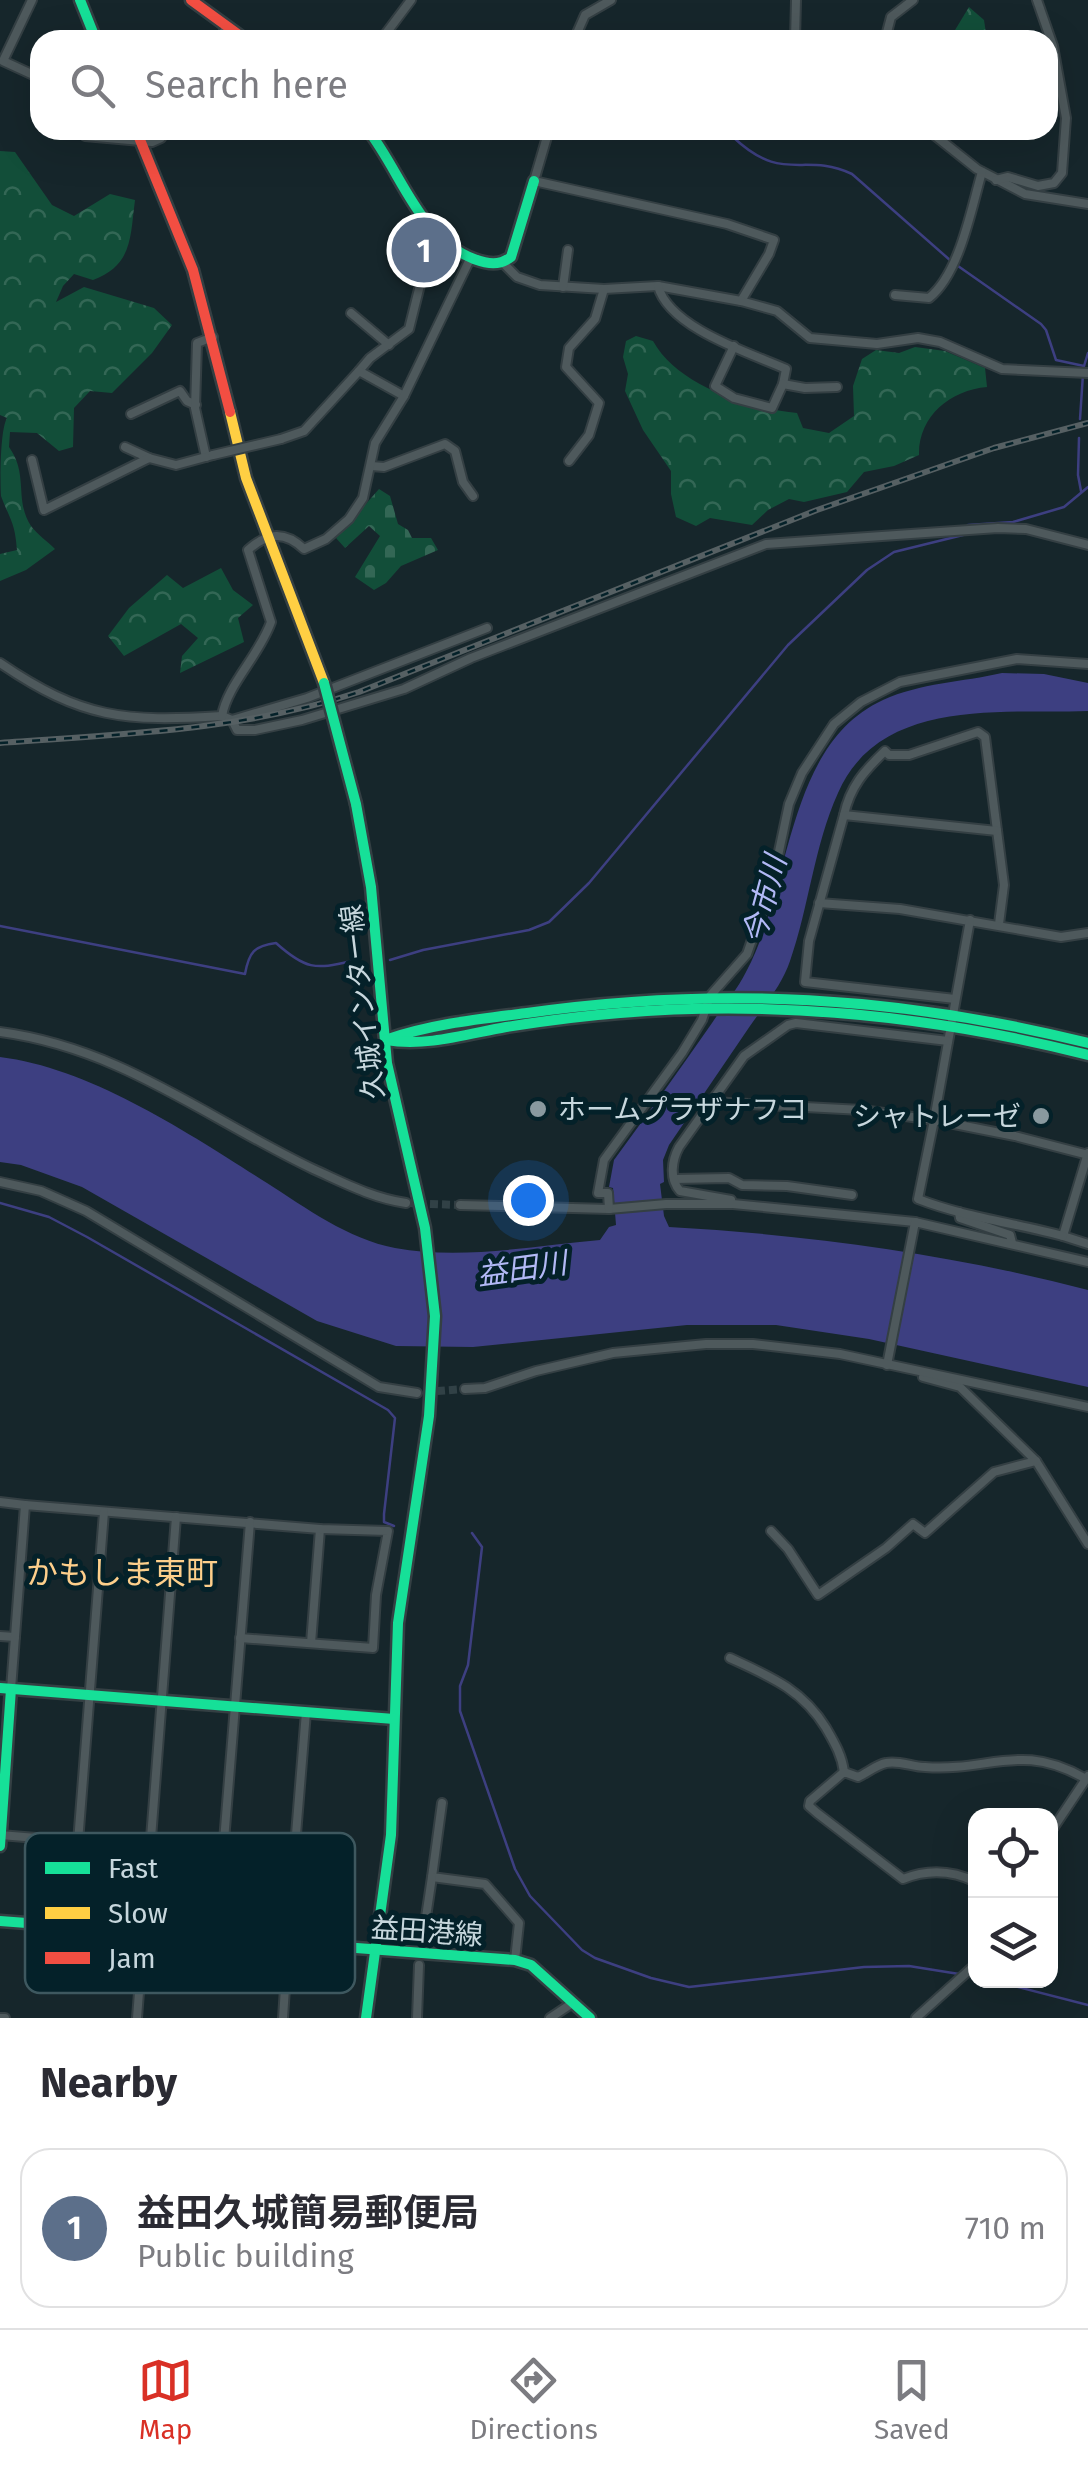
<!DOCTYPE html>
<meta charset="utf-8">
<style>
body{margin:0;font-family:"Fira Sans","Noto Sans JP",sans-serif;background:#f7f7f7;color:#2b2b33}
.controls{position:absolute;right:30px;bottom:30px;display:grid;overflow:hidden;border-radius:20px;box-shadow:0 10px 40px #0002}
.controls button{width:90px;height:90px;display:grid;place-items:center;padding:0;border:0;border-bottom:2px solid #e1e1e2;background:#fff;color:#2b2b33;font:50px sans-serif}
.you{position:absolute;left:528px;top:1200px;width:35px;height:35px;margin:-25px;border:8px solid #fff;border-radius:50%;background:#1a73e8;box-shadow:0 0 0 15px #1a73e833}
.badge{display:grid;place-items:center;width:65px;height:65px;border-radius:50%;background:#d93025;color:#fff;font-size:32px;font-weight:700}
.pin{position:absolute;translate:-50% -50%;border:5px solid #fff;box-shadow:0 2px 10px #0006}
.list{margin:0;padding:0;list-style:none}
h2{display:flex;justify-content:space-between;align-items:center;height:130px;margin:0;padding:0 40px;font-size:42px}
h2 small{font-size:32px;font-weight:400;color:#7c7c81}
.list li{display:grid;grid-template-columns:65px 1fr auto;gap:30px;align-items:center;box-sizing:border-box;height:160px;margin:0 20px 20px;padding:0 20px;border:2px solid #e1e1e2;border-radius:30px}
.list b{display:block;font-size:38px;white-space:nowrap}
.list p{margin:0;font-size:32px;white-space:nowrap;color:#7c7c81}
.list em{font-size:32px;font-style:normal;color:#7c7c81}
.icon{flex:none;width:55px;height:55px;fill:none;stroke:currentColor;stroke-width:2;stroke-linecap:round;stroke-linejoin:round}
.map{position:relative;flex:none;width:1088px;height:2018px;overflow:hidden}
.search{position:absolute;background:#fff;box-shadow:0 10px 40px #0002;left:30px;right:30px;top:30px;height:110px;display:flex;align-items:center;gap:25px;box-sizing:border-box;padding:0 35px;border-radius:30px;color:#7c7c81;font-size:38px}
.sheet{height:310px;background:#fff}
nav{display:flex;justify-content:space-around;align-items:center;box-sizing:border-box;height:140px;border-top:2px solid #e1e1e2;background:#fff;font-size:28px;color:#7c7c81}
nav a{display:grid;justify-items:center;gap:5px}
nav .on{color:#d93025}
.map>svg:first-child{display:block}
.forest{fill:url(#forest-crowns)}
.cemetery{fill:url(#cemetery-stones)}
.water{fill:#3d3f81}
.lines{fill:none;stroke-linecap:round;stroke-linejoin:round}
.stream{stroke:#3d3f81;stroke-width:2.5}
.street-tunnel{stroke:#314146;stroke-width:8;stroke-dasharray:8 4;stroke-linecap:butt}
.street-casing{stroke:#343f43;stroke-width:12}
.fast-casing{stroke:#343f43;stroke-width:15}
.slow-casing{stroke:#343f43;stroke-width:15}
.jam-casing{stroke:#343f43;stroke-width:15}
.street{stroke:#4e595c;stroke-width:8}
.fast{stroke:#16e098;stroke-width:10}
.slow{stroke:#ffcf43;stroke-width:10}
.jam{stroke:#f24e42;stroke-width:10}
.rail-casing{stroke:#566063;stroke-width:6}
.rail{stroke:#042129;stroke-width:2.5;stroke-dasharray:8;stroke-linecap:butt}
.street-bridge-casing{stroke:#343f43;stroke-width:12;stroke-linecap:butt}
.fast-bridge-casing{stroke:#343f43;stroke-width:15;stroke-linecap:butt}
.street-bridge{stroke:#4e595c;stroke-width:8}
.fast-bridge{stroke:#16e098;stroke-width:10}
.poi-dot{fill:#89999f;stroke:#042129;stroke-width:4}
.labels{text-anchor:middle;stroke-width:10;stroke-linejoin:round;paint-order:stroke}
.street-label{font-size:28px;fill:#c7d7dd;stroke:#042129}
.poi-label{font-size:28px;fill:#c7d7dd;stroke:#042129;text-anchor:start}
.water-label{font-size:30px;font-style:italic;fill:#b2b9f6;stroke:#042129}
.quarter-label{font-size:32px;fill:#fdcf8b;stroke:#042129}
.key{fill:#042129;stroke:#3e585f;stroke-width:2.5}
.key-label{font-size:28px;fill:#c7d7dd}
</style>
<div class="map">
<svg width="1088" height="2018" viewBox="0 0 1088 2018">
<defs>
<pattern id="forest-crowns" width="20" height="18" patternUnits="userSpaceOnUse" patternTransform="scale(2.5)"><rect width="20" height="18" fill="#124e39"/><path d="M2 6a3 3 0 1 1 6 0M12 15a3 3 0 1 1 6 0" fill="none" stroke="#336755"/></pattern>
<pattern id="cemetery-stones" width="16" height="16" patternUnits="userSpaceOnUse" patternTransform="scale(2.5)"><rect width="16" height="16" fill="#124e39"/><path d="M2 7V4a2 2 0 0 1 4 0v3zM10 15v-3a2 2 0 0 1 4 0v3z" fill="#336755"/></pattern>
</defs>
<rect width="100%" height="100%" fill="#16262b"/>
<g class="forest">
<path d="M969,7L984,20L987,40H949Z"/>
<path d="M0,151L15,152L52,205L74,216L110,194L135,200C130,237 133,265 93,280L74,274L63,286L56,302L84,287L154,308L172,325L152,353L112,393L90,391L74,408L73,447L59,451L37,433L10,432L9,447C29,475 14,500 31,526C37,534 48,542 55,549L26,570L0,581V554L17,550C15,522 10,520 1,496C0,481 0,430 7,418L0,415Z"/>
<path d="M636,336L653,341C677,385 749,409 797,413L803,428L829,433L854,416L853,386L862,359L876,350L899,353L915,347L945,351L985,368L987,387C950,390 918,417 919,455L894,466L864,472L847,492L804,502L789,499L768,510L752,525L710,518L696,526L676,517L671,494V471L643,430L625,391L628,374L623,357L626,341Z"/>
<path d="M221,568L233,590L253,605L238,618L244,642L180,673L182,656L198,638L181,624L124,656L108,636L129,608L167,575L183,588Z"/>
</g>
<path class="cemetery" d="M379,489L390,496L398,524L408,530L412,538H431L438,550L401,566L386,583L374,590L355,577L380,536L369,526L345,548L336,538Z"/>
<path class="water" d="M1002,673L1044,674L1088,683V711C1002,714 880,697 838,793C814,846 809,907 790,961C782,985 764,1006 750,1026C723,1066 696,1105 669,1145L663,1160L664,1182L660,1184L664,1216L669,1227C811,1235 950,1254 1088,1290V1387L869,1339L776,1325H687L473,1347L396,1346L317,1321L82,1187L21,1165L0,1162V1057C91,1068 190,1134 267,1183C306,1208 348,1239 395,1248C462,1260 533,1246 600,1240L609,1227L616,1225L613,1188L609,1187L614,1160C647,1115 680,1069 712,1023C723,1006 737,990 746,972C792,887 785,745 883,700C920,683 963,682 1002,673Z"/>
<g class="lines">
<g class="stream">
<path d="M734,130L733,137C784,185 802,151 852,174L951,261"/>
<path d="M958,266L1041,324L1046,330L1056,360L1084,366"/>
<path d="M1084,366L1088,353"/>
<path d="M1080,419L1083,374"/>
<path d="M1079,438L1078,475L1081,491"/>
<path d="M966,528L968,525L1013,522L1064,507L1088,487"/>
<path d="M0,926L245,974C249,952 254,946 276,943C305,969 315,970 351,961"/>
<path d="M390,960L423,950L529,930L549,922L589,883L788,645L867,570L894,552L963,535"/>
<path d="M0,1203L49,1217L87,1237L388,1410L395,1418L384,1514V1522L394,1526"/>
<path d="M472,1533L482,1547L468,1665L460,1686V1711L515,1869L530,1896L582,1950L595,1958L651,1978L689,1987L864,1967L909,1966L959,1974"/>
<path d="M991,1980L1088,2005"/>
</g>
<g class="street-tunnel">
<path d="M406,1203L460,1205"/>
<path d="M425,1392L465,1389"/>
</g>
<defs>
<g id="street">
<path d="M32,0L3,61L40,78"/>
<path d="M219,40L227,26"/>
<path d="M381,40L411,0"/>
<path d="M574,40L585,15L611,0"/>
<path d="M795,40L796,0"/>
<path d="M885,40L891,17L913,0"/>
<path d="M81,130L85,136L152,142L161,138L166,130"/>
<path d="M549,130L534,181L727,224L774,240L769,254L741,301"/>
<path d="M928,130L977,169L1025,194L1088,204"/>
<path d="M996,180L1008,177L1038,186L1054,183L1062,173L1066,118L1053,46L1037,0"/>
<path d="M503,263L517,277L540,285L604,289L658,286L741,301L777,311L810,338L877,344L918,338L940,342L1002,369L1088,373"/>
<path d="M658,286C669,328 750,353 786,369L783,384L805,388L837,387"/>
<path d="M563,287L568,250"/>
<path d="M895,295L929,298C960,273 971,209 982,172"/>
<path d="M351,313L389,345"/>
<path d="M734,346L715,386L734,398L772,408L783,384"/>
<path d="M359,371L370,358L409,329L424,269L438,239"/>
<path d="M131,414L180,391L187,401L196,405"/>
<path d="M281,439L304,431L359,371L404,396"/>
<path d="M125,447L149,458"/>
<path d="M206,457L195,408L197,343L213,337"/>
<path d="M32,460L44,510L149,458L176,465L213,455"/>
<path d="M569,461L589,435L599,403L566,367L569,348L595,319L604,289"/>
<path d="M371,466L384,467L445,444L455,451L463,482L473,496"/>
<path d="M0,663C82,719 125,722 222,716L232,720L237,730H255L302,720L404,689L471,658L766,544L998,528L1026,529L1088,545"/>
<path d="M222,716C227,685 259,656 271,622L248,550C268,532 285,531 304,549L326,539L349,519L363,498L375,443L404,396L470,259"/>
<path d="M232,720L307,698L487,628"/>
<path d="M844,815C850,787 864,771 885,751L889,755H909L978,732L985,737L1004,885L999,924"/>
<path d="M819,903L900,909L1061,937L1088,933"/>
<path d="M955,999L805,982L809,941L844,815L997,831"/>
<path d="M0,1032C121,1048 206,1118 313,1169C344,1183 372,1198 406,1203"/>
<path d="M711,1102L862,1110L934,1120L970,920"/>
<path d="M1088,1153L1063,1236L1088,1244"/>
<path d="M674,1179L729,1178L742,1185L787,1186L852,1195"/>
<path d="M0,1182L41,1191L86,1211L379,1387L417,1393"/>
<path d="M731,1200L680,1191C669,1179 672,1160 679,1147L744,1056L788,1025L796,1023L948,1041"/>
<path d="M460,1205L609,1209L666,1204H733L915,1222"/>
<path d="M609,1209L608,1193H598L604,1160L682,1053L702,1020L710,996L747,954L773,880L789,804L802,773L834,724L861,702L900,682L1017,659L1088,664"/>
<path d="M959,1212L960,1218L1010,1235L1012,1243"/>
<path d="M1063,1236C1015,1223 964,1217 918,1199L934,1120L1015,1136L1088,1155"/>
<path d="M887,1365L915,1222L1088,1262"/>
<path d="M923,1377L960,1387L1036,1461L1088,1544"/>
<path d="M465,1389L485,1388L536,1371L613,1353L706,1344H753L840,1354L1088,1407"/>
<path d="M0,1502L25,1505"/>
<path d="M771,1531L788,1549L818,1595L886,1548L913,1524L925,1533L994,1472L1036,1461"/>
<path d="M0,1636L15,1637"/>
<path d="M311,1643L320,1529"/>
<path d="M730,1658C769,1676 802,1689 826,1728C834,1742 842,1755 844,1772"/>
<path d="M11,1689L25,1505L320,1529L388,1531L376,1595L373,1648L240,1638"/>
<path d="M442,1803L432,1877L485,1884L519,1923L515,1960"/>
<path d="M1050,1833L1088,1776"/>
<path d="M0,1835L294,1859L306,1712"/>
<path d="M78,1842L104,1512"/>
<path d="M223,1853L250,1522"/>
<path d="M976,1882C952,1870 928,1869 903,1879L817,1813L809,1806L810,1801L844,1772L858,1777C867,1773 876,1765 886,1763C899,1760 912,1767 925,1767C990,1772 1021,1741 1086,1779"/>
<path d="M423,1937L432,1877"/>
<path d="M0,2018H5"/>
<path d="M137,2018L176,1517"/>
<path d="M283,2018L288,1943"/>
<path d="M417,2018L419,1965"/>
<path d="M550,2018L571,2004"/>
<path d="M916,2018L976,1964"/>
</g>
<g id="fast">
<path d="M80,0L96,40"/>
<path d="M368,130C402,174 419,238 474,259C488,264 499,266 511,257L534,181"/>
<path d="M356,804L371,887L387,1063L425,1228L435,1316L429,1416L398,1623L391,1835L366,2018"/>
<path d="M385,1040C431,1024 479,1019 527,1013C720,986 899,996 1088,1043"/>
<path d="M386,1040C426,1047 467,1034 506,1027C544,1021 582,1016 620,1013C779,1000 934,1016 1088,1055"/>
<path d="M0,1688L394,1719"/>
<path d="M0,1846L11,1689"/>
<path d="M0,1921L515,1960L531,1965L590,2018"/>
</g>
<path id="slow" d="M230,412L246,478L324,683"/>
<g id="jam">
<path d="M191,0L246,40"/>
<path d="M136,130L193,270L230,412"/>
</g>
</defs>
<use href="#street" class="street-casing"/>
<use href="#fast" class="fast-casing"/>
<use href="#slow" class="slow-casing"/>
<use href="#jam" class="jam-casing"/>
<use href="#street" class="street"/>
<use href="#fast" class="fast"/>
<use href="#slow" class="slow"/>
<use href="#jam" class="jam"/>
<defs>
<path id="rail" d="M0,743C123,734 241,731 359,692L817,510L994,448L1088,423"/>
</defs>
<use href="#rail" class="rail-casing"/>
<use href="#rail" class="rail"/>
<defs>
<path id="street-bridge" d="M213,455L281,439"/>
<path id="fast-bridge" d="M324,683L356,804"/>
</defs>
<use href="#street-bridge" class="street-bridge-casing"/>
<use href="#fast-bridge" class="fast-bridge-casing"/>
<use href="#street-bridge" class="street-bridge"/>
<use href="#fast-bridge" class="fast-bridge"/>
</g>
<g class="poi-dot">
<circle cx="538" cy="1109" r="10"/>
<circle cx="1041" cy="1116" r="10"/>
</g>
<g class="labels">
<g class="street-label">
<text transform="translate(362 1002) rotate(-97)" y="10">久城インター線</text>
<text transform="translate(427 1931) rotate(4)" y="10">益田港線</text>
</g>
<g class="poi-label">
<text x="558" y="1119">ホームプラザナフコ</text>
<text x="1021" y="1126" text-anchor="end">シャトレーゼ</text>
</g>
<g class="water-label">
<text transform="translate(765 900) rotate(-75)" y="10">今市川</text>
<text transform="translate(522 1269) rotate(-8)" y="10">益田川</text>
</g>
<g class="quarter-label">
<text x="122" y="1584">かもしま東町</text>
</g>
</g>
<rect x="25" y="1833" width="330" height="160" rx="15" class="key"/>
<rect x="45" y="1862" width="45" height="12" fill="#16e098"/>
<rect x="45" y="1907" width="45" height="12" fill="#ffcf43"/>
<rect x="45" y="1952" width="45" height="12" fill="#f24e42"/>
<g class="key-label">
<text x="108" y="1878">Fast</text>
<text x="108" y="1923">Slow</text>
<text x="108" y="1968">Jam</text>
</g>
</svg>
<div class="controls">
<button><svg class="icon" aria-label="locate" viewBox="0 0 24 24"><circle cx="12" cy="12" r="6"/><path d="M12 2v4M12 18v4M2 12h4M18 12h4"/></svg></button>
<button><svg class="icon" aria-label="layers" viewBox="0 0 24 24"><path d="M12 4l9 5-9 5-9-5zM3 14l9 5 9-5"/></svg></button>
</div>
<div class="you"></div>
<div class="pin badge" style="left:424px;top:250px;background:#5c6f8a">1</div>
<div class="search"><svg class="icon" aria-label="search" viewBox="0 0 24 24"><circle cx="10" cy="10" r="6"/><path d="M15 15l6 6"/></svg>Search here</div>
</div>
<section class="sheet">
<h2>Nearby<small></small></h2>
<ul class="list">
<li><span class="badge" style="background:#5c6f8a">1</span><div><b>益田久城簡易郵便局</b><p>Public building</p></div><em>710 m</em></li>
</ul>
</section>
<nav>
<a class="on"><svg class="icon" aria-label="map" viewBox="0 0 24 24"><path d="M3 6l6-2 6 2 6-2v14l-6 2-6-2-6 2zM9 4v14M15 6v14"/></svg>Map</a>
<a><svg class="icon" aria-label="directions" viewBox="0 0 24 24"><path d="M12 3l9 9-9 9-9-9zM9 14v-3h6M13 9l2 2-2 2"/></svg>Directions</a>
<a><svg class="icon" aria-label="saved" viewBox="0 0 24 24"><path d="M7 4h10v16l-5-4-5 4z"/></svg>Saved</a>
</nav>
